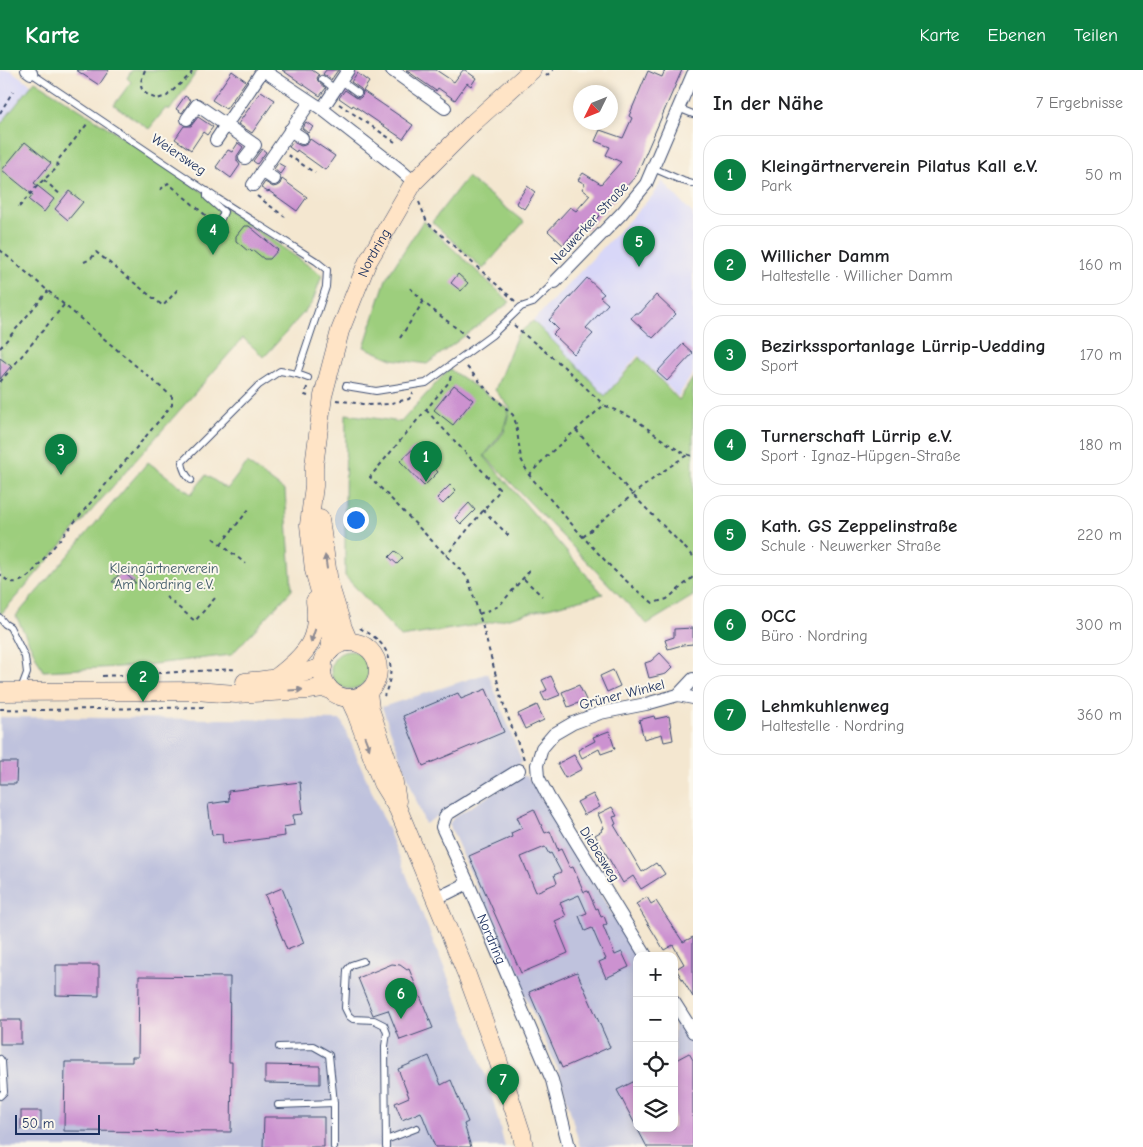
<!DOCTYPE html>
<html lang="de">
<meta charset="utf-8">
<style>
body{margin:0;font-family:"Comic Neue",sans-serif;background:#f6f6f6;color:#202124}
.controls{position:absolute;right:15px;bottom:15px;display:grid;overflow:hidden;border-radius:10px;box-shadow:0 2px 8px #0003}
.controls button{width:45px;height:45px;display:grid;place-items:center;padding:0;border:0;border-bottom:1px solid #e0e0e0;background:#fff;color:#202124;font:25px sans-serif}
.compass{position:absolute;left:573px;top:15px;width:45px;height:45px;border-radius:50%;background:#fff;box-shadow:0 2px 8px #0003;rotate:227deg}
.scale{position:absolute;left:15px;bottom:12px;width:85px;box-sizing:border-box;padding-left:5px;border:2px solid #1b2f5e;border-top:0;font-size:14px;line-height:18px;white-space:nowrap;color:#1b2f5e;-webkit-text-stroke:4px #fbf7ec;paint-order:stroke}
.you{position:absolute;left:355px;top:449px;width:18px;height:18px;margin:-12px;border:4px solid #fff;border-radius:50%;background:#1a73e8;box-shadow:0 0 0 8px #1a73e833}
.badge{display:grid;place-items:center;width:32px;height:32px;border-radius:50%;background:#0b8043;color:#fff;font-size:16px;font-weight:700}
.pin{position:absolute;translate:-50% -41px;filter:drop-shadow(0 1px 2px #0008)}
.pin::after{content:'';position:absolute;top:26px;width:18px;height:15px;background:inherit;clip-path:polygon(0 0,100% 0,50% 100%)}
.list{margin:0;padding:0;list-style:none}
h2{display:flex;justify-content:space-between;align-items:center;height:65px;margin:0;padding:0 20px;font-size:21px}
h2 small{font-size:16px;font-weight:400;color:#757577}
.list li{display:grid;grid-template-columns:32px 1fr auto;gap:15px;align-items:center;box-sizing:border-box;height:80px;margin:0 10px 10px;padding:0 10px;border:1px solid #e0e0e0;border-radius:20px}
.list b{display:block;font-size:19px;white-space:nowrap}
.list p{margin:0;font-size:16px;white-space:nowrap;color:#757577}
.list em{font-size:16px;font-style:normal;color:#757577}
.icon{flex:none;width:28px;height:28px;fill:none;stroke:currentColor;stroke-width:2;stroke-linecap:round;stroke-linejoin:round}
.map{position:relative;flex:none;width:693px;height:1077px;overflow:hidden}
header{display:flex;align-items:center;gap:30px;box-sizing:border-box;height:70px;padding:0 25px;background:#0b8043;color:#fff}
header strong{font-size:24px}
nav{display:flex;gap:28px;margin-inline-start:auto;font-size:18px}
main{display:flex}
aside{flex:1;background:#fff}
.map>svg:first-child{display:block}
.built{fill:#d8d7f8}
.industrial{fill:#bfc2dd}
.green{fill:#9dce7d;stroke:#5c7e6e}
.building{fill:#cc92d0;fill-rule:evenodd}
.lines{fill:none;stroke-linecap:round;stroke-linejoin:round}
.service-casing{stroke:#3c4b6f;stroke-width:8}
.minor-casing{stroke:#3c4b6f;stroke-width:14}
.secondary-casing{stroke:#3c4b6f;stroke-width:19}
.path{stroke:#3c4b6f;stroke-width:2;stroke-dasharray:4 4;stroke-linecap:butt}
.service{stroke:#fff;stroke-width:6}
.minor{stroke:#fff;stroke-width:12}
.secondary{stroke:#ffe4c6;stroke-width:18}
.oneway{fill:#8d8a92}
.labels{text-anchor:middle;stroke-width:4;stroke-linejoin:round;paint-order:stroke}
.street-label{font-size:14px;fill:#1b2f5e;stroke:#fbf7ec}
.park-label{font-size:14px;fill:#3c5766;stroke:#fbf7ec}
</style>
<header>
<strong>Karte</strong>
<nav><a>Karte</a><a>Ebenen</a><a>Teilen</a></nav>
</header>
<main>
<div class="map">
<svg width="693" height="1077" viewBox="0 0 693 1077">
<rect width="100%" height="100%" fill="#fbf7ec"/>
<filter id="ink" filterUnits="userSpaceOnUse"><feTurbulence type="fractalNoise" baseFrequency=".02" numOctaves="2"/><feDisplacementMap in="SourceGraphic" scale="10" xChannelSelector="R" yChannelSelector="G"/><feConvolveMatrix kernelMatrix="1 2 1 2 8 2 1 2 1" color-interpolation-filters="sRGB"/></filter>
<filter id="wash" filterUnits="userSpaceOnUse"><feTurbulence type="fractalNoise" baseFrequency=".0096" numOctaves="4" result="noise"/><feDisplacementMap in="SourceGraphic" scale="20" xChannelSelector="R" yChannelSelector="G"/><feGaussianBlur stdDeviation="1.12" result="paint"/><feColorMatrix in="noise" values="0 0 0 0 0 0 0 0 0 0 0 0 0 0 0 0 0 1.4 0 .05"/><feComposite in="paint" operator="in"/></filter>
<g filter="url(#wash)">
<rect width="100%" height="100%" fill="#f4e7d0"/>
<g class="built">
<path d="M0,0H10L32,15L0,54Z"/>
<path d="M662,111L693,144V303L678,327L638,285L605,326L572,290L533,251L654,124Z"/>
</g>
<g class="industrial">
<path d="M488,603L522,692L425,754L382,637Z"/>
<path d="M0,647L341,650L387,757L473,969L491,1022L505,1077H0Z"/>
<path d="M522,706H527L535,717L638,886H637V1058H674V945L693,975V1077H580L560,1004L449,754L454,747Z"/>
</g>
<g class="green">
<path d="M132,0H198L170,40L166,38L149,59L114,35L131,12L127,8Z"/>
<path d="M35,11L140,78L322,205L312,233L267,284L264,287L243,268L1,544L0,543V55Z"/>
<path d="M467,107L524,152L483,199L432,152Z"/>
<path d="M423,151L510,232L427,294L392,289L364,277L386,209Z"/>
<path d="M533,251L572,290L605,326L639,287L679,330L693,308V526L647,554L485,386L504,362L510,338L495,320L517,265Z"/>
<path d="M449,299L509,339L503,361L484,386L603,524L489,553L401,567L345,506V438L346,344L401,352Z"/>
<path d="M148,392L191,424L206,405L227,419L247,393L285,421L292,520L231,585L137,596L43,601L16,546Z"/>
<circle cx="350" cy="600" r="19"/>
</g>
<g id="blocks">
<g class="building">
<path d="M76,0H109L99,15Z"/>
<path d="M282,0H312L319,5L317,8L318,11L326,18L320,26Z"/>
<path d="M326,0H338L331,10L323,4Z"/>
<path d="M406,0H436L454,12L463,0H465L476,8L471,16L467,13L455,30L438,18L436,21Z"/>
<path d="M665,0H682L636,106L587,159L582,154L563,175L548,161L570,137L576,141L590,125L582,119L585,114L578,110L583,103L601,114L621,92L606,85L610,77L595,71L600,60L623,68L632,48L629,46L648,1L662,7Z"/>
<path d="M232,1L246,11L226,39L212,30Z"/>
<path d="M357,3L369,12L363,21L413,55L403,69L353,35L352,37L339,28L345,20L357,28H360L362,26L363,23L361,19L351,12Z"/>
<path d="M261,21L275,30L252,63L238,54Z"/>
<path d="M185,26L191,30L182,43L176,39Z"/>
<path d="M198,47L213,57L207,65L203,62L191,80L175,69L184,56H191Z"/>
<path d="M306,52L313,57L308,63L302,58Z"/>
<path d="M310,69L335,86L325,100L297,80L296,82L289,77L293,72L301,76L305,75L308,73Z"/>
<path d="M25,72L51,93L34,113L54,129L44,142L29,130L33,125L2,100Z"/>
<path d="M238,73L243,77L237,86V91L240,95L231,108L216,97L228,80L232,82Z"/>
<path d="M262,79L266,82L257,94L253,91Z"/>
<path d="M278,93L285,97L280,104L274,99Z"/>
<path d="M282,109L307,127L297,141L269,121L268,122L261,118L265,112L273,117L277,116L280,114Z"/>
<path d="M527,116L535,122L524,139L516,133Z"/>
<path d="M69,121L83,132L68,150L55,139Z"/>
<path d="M244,156H249L278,180L270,189H264L253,180L252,182L249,179L248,181L236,171V166Z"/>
<path d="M458,204L468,213L461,221L451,213Z"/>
<path d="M587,208L604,224L600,227L608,234L586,258L593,264L574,284L553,264L558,259L549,250Z"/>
<path d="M656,225L676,244L653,268L631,248L635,243H640Z"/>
<path d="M683,274L693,283L667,311L657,302Z"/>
<path d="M0,288L11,296L0,309Z"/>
<path d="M454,315L473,330L453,355L434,340Z"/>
<path d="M415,377L438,402L424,416L400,391Z"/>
<path d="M450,415L456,421L443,434L437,428Z"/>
<path d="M469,433L475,440L461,454L455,448Z"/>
<path d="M395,481L403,488L397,494L389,487Z"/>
<path d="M122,501L136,513L112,512Z"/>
<path d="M693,558V574L682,575L668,579L665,570L674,567V559Z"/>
<path d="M660,583L673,597L666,604L649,608L645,593L651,591Z"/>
<path d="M613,600L620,616L607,622L600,606Z"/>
<path d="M551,606L560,625L545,631L541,623L547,620L542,610Z"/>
<path d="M579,615L586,630L568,637L562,622Z"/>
<path d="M486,619L504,662L423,696L403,646L458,623L461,629Z"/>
<path d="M537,635L544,650L525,659L518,644Z"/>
<path d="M654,646L655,649L669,646L673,670L664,672L662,664L644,669L639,650Z"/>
<path d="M609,661L615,679L601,684L599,679L582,688L578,680L595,671L593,667Z"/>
<path d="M574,685L582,699L565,708L557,694Z"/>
<path d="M0,692H17L16,714H0Z"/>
<path d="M300,712L303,744L293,745L294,755L284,757L285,766L223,774L222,764L212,765L208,734L229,731L228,721Z"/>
<path d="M593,724L600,737L584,745L577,732Z"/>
<path d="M612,737L617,746L613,747L616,754L614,755L642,802L656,793L658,796L659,795L665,804L641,819L633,806L623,813L595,765L602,761L601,759L604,758L598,744Z"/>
<path d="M534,739L545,763L550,761L558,780L557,781L561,779L570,798L573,797L584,822L588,821L596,839L598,838L601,847L604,846L607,854L603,856L615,885L622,882L629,897L606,908L599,892L606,889L598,872L592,858L585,861L579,846L587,843L579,825L560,833L566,846L555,851L568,883L521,903L469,786L512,767L511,763L522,758L517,747ZM545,777L549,784L551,783L561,802L554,805L557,813L536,822L521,787Z"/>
<path d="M282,818L304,873L287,880L265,825Z"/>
<path d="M647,827L651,834L656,831L683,872L693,867V927L676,899L684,894L673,875L664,880L636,834Z"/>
<path d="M392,894L400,895L407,900L409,899L433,958L400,970L388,940L373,945L358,908Z"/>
<path d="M56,895H99V926L56,925Z"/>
<path d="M577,902L610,977L562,998L529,922Z"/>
<path d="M139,906L230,907L229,992H232L231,1062L64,1061L65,992H132V987H138Z"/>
<rect x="0" y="950" width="21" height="24"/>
<path d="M689,983L693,990V1077H647L637,1058H674V991Z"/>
<path d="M429,986L441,1015L451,1010L468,1052L464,1054L471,1077H435L421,1042L402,1050L395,1033L409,1027L398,999Z"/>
<path d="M265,995L320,996V1014L265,1013Z"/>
<path d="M637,1010V1058L617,1020Z"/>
<rect x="21" y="1041" width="20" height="18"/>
<path d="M264,1047H324V1077H263Z"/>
</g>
</g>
</g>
<g filter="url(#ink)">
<use href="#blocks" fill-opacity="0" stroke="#3c4b6f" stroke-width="1"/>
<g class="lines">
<defs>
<g id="service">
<path d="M31,3L215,127L316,191L327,200L326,217L297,304"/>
<path d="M322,9L335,19"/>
<path d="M340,10L358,23"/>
<path d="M678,38L693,44"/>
<path d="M653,98L683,111L693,114"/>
<path d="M207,121V127L224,142L218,155"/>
<path d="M346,316L376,321L426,313L492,265L521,237L533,233L555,212"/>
<path d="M191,410C185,405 183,400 182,392L259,315L280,301L297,304L308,308"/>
<path d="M0,548L5,554L10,557L25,587L27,603L21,619"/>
<path d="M363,891L351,895L347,900L345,938L349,946L353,949L374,950L384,955L387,963L385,976L386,1077"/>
<path d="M279,977L313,976L329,985L334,1033V1077"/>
<path d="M0,989L2,992L4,1022L0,1026"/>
<path d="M278,1035L334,1033"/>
<path d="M386,1070L417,1058"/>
</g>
<g id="minor">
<path d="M27,0L31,3"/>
<path d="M263,0L322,39L399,99L414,112"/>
<path d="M392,0L445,38"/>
<path d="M322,39L348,0"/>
<path d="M187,49L197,35L255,75L245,88"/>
<path d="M290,60L302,68"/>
<path d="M216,70L263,0"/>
<path d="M262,101L274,109"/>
<path d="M253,115L310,32"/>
<path d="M555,212L622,143L646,114L693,4"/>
<path d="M678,625L693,628"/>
<path id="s1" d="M519,700L446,745L442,757L468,813L552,1010L569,1077"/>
<path d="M435,827L448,823L468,813"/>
<path d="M646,886L549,728L538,707L537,695L542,678L554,664L573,653L600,643L646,634L678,625L693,609"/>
<path d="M674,932L693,962"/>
</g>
<g id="secondary">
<path d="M320,449L329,513L343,558L349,572"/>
<circle cx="350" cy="600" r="28"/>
<path id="s2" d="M330,581L331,572V562L314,500L309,455L314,416V396L323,326L340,261L367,193L414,112L474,52L532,0"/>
<path d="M277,607C307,584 320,569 315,531"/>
<path d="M245,612C271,609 297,606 323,597"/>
<path d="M0,622L195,621L236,624L309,620L328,617"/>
<path d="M368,622L370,639L393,707L397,731"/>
<path d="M349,628L356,643L382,713L398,739L467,905L496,984L522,1065L524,1077"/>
</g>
</defs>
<use href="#service" class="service-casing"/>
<use href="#minor" class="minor-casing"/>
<use href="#secondary" class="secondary-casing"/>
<g class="path">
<path d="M145,0C138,17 139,22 157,29L167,26L191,4L192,0"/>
<path d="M546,6L553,0"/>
<path d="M339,34L395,72"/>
<path d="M0,43L13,21"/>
<path d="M288,85L315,103"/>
<path d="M44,110L62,126"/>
<path d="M160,120L168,113L210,149"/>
<path d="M257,126L285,147"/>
<path d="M419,132L427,152L515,231"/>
<path d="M19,137L39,114L57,98L58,90L88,53"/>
<path d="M224,160L229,165"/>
<path d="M0,180L169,324L172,327V335L31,504C19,514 11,516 0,504"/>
<path d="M84,192L91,189L96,182L163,236L179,218"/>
<path d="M410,218L422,229L423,232"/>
<path d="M514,255L525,265L563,296L604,335"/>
<path d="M400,268L423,232L470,269"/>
<path d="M0,278L48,221"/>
<path d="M467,297L488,321L513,345L516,354L521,389L529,405L583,467L614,500L641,524L653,533L667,529L693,507"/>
<path d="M451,306L449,312L370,407L468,508L482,554L505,639L524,689"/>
<path d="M0,312L64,235"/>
<path d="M307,317L305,325L308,326"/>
<path d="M336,330L369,335L387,334L409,329L413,323"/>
<path d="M426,340L500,420L446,486"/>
<path d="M576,360L633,425L693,486"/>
<path d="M529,405L547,386L604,335C614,340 626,344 636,350C652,361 675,382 693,386"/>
<path d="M483,440L509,466"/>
<path d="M583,467C616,438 650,409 687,385"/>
<path d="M213,468L246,494"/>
<path d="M221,474L250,438"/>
<path d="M524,509L542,526"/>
<path d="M166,527L195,551L216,527"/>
<path d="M479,544L499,536L531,499"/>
<path d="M360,558C364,561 369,563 373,566C394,582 394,604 384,626"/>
<path d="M102,606L237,599"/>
<path d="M0,639L39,640L208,637"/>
</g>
<use href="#service" class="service"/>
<use href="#minor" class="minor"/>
<use href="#secondary" class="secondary"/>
</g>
<defs><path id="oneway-solid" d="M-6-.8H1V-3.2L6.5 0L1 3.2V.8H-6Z" transform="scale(1.25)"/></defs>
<g class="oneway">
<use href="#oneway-solid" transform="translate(326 492) rotate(-98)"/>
<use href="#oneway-solid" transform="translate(313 566) rotate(108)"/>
<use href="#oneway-solid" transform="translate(296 620) rotate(-3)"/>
<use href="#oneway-solid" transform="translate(367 673) rotate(69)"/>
</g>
</g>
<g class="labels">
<g class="street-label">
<text transform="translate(179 84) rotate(34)" y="5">Weiersweg</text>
<text transform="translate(589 153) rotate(-47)" y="5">Neuwerker Straße</text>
<text dy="5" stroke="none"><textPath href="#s2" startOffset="411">Nordring</textPath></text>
<text transform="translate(622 624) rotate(-14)" y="5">Grüner Winkel</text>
<text transform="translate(600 784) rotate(58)" y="5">Diebesweg</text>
<text dy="5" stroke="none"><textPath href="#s1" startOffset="221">Nordring</textPath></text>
</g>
<g class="park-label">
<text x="164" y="503">Kleingärtnerverein<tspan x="164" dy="16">Am Nordring e.V.</tspan></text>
</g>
</g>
</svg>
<div class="controls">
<button>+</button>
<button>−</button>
<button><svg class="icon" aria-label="locate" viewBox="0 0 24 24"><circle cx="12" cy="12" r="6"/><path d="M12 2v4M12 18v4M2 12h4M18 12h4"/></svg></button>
<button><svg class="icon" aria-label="layers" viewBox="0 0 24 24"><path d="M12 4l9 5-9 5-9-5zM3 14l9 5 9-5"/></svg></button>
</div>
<svg class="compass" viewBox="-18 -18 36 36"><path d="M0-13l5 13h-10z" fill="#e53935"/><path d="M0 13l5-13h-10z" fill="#757577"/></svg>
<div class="scale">50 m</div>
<div class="you"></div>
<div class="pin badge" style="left:426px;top:412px">1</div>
<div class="pin badge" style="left:143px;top:632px">2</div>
<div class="pin badge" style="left:61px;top:405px">3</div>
<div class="pin badge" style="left:213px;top:185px">4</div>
<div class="pin badge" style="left:639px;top:197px">5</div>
<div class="pin badge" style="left:401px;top:949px">6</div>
<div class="pin badge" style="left:503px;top:1035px">7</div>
</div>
<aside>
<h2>In der Nähe<small>7 Ergebnisse</small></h2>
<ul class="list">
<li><span class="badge">1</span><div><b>Kleingärtnerverein Pilatus Kall e.V.</b><p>Park</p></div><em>50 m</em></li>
<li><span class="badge">2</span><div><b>Willicher Damm</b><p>Haltestelle · Willicher Damm</p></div><em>160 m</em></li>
<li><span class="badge">3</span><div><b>Bezirkssportanlage Lürrip-Uedding</b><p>Sport</p></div><em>170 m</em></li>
<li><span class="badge">4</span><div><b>Turnerschaft Lürrip e.V.</b><p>Sport · Ignaz-Hüpgen-Straße</p></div><em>180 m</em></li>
<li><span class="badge">5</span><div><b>Kath. GS Zeppelinstraße</b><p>Schule · Neuwerker Straße</p></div><em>220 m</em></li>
<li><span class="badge">6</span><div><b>OCC</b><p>Büro · Nordring</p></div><em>300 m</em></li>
<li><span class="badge">7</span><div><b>Lehmkuhlenweg</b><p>Haltestelle · Nordring</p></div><em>360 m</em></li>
</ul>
</aside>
</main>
